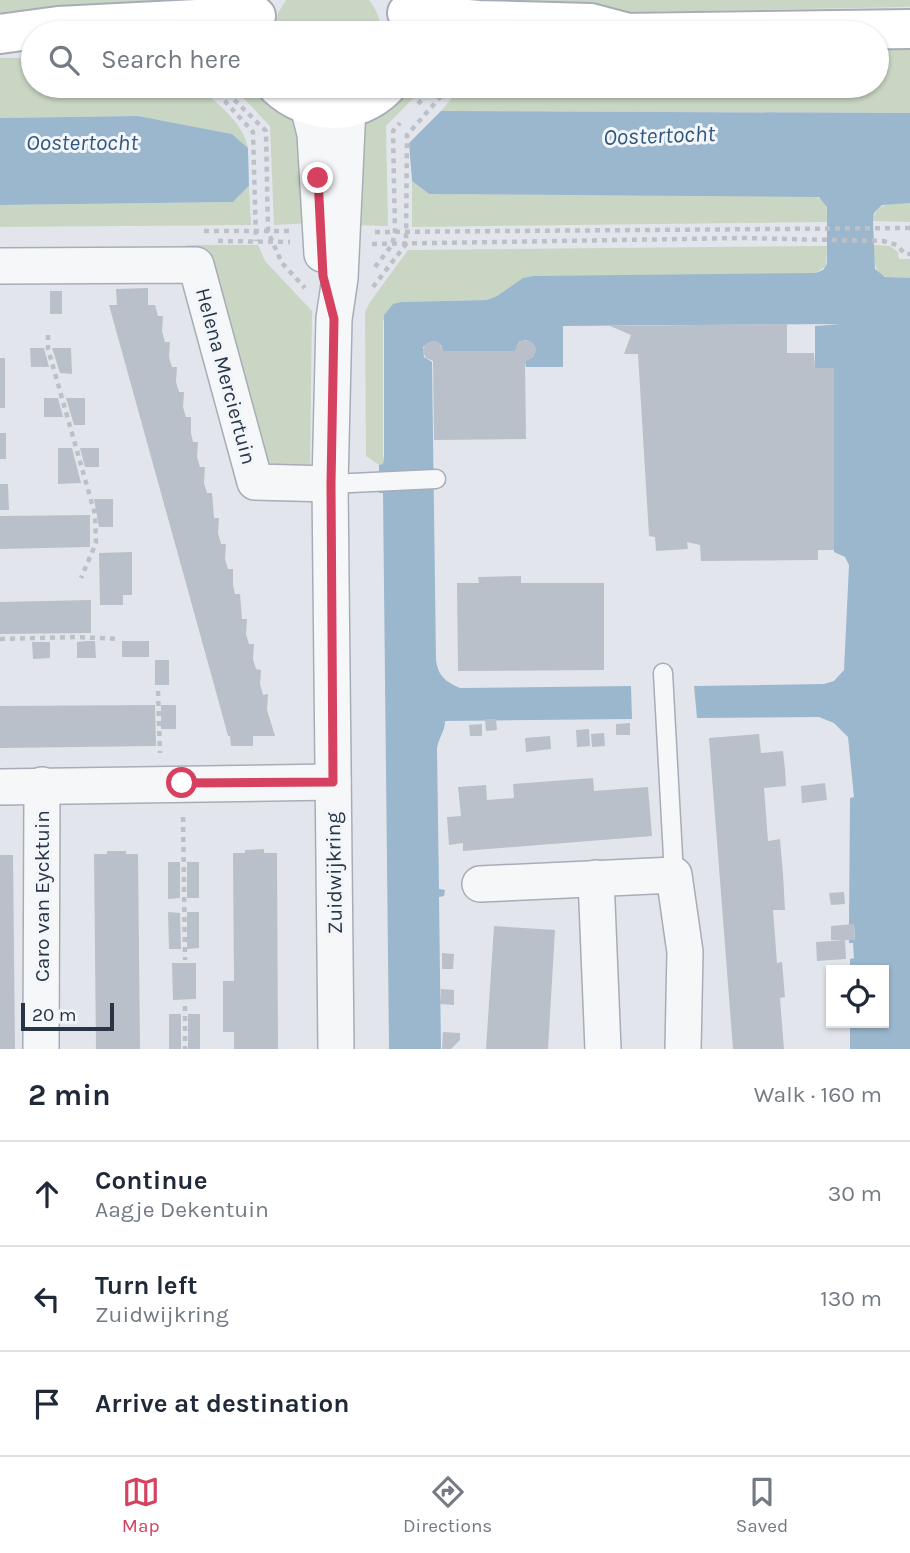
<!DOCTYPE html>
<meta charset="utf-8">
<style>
body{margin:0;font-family:Karla,sans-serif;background:#f6f6f7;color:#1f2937}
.controls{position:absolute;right:21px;bottom:21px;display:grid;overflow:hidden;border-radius:0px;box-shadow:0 2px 5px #0004}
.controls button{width:63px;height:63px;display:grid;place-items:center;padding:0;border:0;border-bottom:2px solid #e0e1e3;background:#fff;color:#1f2937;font:35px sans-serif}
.scale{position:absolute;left:21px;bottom:18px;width:93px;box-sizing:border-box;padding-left:7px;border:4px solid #293545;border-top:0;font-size:19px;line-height:24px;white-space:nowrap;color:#293545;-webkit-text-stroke:5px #f2f5f9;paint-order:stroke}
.stop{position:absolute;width:21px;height:21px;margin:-16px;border:5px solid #d74160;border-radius:50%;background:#fff}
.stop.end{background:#d74160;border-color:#fff;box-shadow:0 2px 7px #0008}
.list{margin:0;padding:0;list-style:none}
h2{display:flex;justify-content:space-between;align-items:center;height:91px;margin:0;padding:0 28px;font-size:30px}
h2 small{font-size:23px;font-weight:400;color:#747a83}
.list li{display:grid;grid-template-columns:46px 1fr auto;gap:21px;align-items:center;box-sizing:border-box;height:105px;padding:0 28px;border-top:2px solid #e0e1e3}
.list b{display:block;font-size:26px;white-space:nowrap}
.list p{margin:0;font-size:23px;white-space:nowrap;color:#747a83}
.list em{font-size:23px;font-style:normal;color:#747a83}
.icon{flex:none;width:38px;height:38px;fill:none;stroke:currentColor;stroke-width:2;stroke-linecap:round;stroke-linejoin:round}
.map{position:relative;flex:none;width:910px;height:1049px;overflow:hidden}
.search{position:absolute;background:#fff;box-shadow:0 2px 5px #0004;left:21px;right:21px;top:21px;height:77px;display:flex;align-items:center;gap:18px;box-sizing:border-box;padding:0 24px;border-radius:38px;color:#747a83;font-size:26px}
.sheet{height:406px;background:#fff}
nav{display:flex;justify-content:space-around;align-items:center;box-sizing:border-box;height:98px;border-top:2px solid #e0e1e3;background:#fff;font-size:19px;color:#747a83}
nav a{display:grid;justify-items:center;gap:4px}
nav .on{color:#d74160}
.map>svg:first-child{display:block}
.green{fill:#c9d6c3}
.water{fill:#9bb7cd}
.building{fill:#b9c0ca}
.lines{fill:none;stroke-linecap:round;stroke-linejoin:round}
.lane-casing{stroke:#a7adb7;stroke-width:21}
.street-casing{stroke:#a7adb7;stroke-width:38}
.secondary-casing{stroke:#a7adb7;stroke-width:42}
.path{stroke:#bdc1c7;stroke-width:4.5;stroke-dasharray:5 5;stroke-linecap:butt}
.lane{stroke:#f6f7f9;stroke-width:18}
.street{stroke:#f6f7f9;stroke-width:35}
.secondary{stroke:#fff;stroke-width:38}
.route{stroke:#d74160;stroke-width:9}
.labels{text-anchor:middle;stroke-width:6;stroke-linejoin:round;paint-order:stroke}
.street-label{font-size:21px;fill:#293545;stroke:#f2f5f9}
.water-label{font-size:23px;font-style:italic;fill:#30567c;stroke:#f2f5f9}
</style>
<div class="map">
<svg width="910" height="1049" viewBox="0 0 910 1049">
<rect width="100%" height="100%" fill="#e2e6ec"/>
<g class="green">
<path d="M0,0H183V2L0,18Z"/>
<path d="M286,0H369C377,10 381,21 381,33H275L278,13Z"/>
<path d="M474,0H910V7L474,15Z"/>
<path d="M910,48V113L441,111L462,86H877V49Z"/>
<path d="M0,58H33V86H198C217,104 243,121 248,148L232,134L138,116L0,118Z"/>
<path d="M232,86H257L292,117L300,131L309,223L274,225L270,126Z"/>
<path d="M399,86H425L386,126L388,226L353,225L363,122Z"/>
<path d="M412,181L429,194L809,195C828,199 827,205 827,222L412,227Z"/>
<path d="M249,186L251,225L0,227V205L233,202Z"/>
<path d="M893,203H910V222L873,221C875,209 881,205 893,203Z"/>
<path d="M186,245H258L265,261L312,311L310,473H269L196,252Z"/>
<path d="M874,245L890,246L898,252L899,259H910V278C879,278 874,278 874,245Z"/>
<path d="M814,246H827L826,266L816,273L513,285L497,296L487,300L401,302C390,304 387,311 383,321V464L379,465L366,456L365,312L370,302L408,250Z"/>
</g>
<g class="water">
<path d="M441,111L910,113V203L882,205L874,213L873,221L875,269L885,277L910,278V1049H850V1023H884V970H850V959L854,958L853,943H849V940L855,939L854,925H849L850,798L854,797L848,737L834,723L819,717L697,718L694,686L824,684L834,681L844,670L849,565L845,557L834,552V368H815V326L841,324L563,326V367H526L525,361L533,357L536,349L533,344L526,340L519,342L515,351H443L441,345L434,341L423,347L424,357L432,362L436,660C438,676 446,682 460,688L631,686L632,719L445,721C445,731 439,737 437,748L439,889L445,890L444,896L439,897L441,1049H389L383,493H379V465L383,464L384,456V315L393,304L401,302L487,300L497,296L523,278L534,276L816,273L823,270L827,264V207L819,197L429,194L412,181L409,143Z"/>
<path d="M138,116L232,134L248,148L249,186L233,202L0,205V118Z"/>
</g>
<g class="building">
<path d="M148,288V305H155L158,316H163L162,331L165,342H170L169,357L172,367H177L176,382L179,392H184L183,407L186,417H191V433L193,442H198L197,457L200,467H205L204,483L207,493H212L214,518H219L218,533L221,544H226L225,559L228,569H233V585L235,594H240L242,619H247L246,634L249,644H254L253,659L256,669L261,670L260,684L263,695L268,694L267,710L275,736H253V746H231L230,736H228L221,710L109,305H117L116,289Z"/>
<rect x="50" y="291" width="12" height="23"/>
<path d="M787,324V353H814L815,368H834V550H818V560L701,561L700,545L687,542L688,549L656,551L655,537L649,536L638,354H624L631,335L610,326Z"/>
<path d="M523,340L532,342L536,349L533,357L525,361L526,439L434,440L433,361L426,358L424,354L423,349L427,343L432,341L439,342L443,351H515L517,344Z"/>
<path d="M30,348H44L49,367H31Z"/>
<path d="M52,348H71L72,374L60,373Z"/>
<rect x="0" y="358" width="5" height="50"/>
<path d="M44,398H58L63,417H44Z"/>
<path d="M66,398H85V425H74Z"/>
<rect x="0" y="433" width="6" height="26"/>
<path d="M58,448H72L81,483L58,484Z"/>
<path d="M80,448H99V467H85Z"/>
<path d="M0,484H8L9,510H0Z"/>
<path d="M94,499H113V527H99Z"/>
<path d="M90,515V547L0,549V516Z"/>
<path d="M132,552V595H123V605H100L99,553Z"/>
<path d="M521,576V583H604V670L458,671L457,583H479L478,577Z"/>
<path d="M91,600V633L0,634V602Z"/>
<path d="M86,641H95L96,658H77V642Z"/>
<rect x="122" y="641" width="27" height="16"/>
<path d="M32,642H50V658L33,659Z"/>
<rect x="155" y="660" width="14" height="25"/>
<path d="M155,705L156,746L0,748V706Z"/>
<rect x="161" y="705" width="15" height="24"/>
<path d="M485,719H496L497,730L486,731Z"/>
<path d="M630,723V735H616V724Z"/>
<path d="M482,724V736H470L469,725Z"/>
<path d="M589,729L590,746L577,747L576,730Z"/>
<path d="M604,733L605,746L592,747L591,734Z"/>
<path d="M759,734L761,753L783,751L785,769L786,786L764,788L768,841L780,839L783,874L785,910H773L777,963L782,962L785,997L780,998L784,1049H733L709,738Z"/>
<path d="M550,736L551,749L526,752L525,738Z"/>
<path d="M593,778L594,791L648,787L652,836L463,851V843L449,845L447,817L461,816L458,787L486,785L487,800L514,798L513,784Z"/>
<path d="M825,783L827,800L802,803L801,786Z"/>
<path d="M264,849V853H277L278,1049H234V1032H223V981H234L233,853H245V850Z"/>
<path d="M107,851H126V854H138L140,1049H96L94,854H107Z"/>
<path d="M0,855H13L15,1049H0Z"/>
<path d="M168,862H180V898L168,899Z"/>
<rect x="187" y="862" width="12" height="36"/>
<path d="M844,892L845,904L831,905L829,893Z"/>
<path d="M168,912L180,913L181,949H169Z"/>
<path d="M187,912H199V948L187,949Z"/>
<path d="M854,924L855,940H831V926Z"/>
<path d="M494,926L555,930L548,1049H486Z"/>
<path d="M845,940L846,959L817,961L816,942Z"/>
<path d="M442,953L454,954L453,969H442Z"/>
<path d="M172,963H196V999L173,1000Z"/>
<path d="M441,989L454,990V1005L440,1004Z"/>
<rect x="169" y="1014" width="12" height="35"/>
<rect x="188" y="1014" width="12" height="35"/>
<path d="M443,1032L460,1033V1040L451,1049H442Z"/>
</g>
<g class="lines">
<defs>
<g id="lane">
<path d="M330,484L436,479"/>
<path d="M663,673L674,875"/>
</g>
<g id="street">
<path d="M308,106L315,134L322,254"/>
<path d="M0,266L196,265L255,482L330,484"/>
<path d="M0,787L333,782"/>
<path d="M596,878L603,1049"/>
<path d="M480,884L674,875L685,952L683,1049"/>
<path d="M41,1049L42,785"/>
<path d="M336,1049L330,484L334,319L340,278L348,107"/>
</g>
<g id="secondary">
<path d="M407,13L478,20L591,23L625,32"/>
<path d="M622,33L910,29"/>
<path d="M0,34L58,26L256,16"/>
<path d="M277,86C308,115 356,118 387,86"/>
</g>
</defs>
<use href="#lane" class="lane-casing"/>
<use href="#street" class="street-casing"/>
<use href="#secondary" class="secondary-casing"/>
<g class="path">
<path d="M211,86L253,132L256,241"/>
<path d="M220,86L266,131L268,232L282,263L305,288"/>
<path d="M418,104L435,86"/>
<path d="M204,231H290"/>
<path d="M375,232L910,228"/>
<path d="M218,241L290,242"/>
<path d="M372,244L742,238L883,241L897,245L905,254H910"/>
<path d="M375,267L392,245L395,233L393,131L400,123"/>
<path d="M373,287L406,244L407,135L450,86"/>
<path d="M48,335V349L95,514L96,543L81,578"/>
<path d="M0,639L76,637L120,639"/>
<path d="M158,691L160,753"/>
<path d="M183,817L185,960"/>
<path d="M185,1006V1049"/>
</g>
<use href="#lane" class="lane"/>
<use href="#street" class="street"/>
<use href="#secondary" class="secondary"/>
</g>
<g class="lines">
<path class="route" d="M182,783L333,782L331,484L334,319L323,276L318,178"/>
</g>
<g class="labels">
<g class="street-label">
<text transform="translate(226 376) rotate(75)" y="7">Helena Merciertuin</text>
<text transform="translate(334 873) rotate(-91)" y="7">Zuidwijkring</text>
<text transform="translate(42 896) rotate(-90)" y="7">Caro van Eycktuin</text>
</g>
<g class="water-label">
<text transform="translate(659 135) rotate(-2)" y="8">Oostertocht</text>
<text x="82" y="150">Oostertocht</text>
</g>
</g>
</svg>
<div class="controls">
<button><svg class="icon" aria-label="locate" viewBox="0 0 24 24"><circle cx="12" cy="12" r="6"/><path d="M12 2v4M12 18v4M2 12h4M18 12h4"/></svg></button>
</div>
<div class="scale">20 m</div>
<div class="stop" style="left:182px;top:783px"></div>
<div class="stop end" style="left:318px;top:178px"></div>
<div class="search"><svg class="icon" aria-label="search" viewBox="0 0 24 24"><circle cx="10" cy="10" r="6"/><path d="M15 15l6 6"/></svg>Search here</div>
</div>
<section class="sheet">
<h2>2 min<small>Walk · 160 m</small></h2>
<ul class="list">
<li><svg class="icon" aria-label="ahead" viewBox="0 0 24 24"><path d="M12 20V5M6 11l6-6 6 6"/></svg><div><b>Continue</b><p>Aagje Dekentuin</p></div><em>30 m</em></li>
<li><svg class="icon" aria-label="left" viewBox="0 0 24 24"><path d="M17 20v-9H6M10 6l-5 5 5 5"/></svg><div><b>Turn left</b><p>Zuidwijkring</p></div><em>130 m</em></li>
<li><svg class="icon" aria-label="arrive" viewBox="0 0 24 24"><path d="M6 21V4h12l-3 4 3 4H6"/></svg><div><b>Arrive at destination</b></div></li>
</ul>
</section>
<nav>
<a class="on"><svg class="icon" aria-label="map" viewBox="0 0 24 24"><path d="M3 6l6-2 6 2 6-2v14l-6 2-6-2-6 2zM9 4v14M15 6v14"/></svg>Map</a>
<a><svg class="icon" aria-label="directions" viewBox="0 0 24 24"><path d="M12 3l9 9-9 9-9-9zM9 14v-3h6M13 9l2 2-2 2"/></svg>Directions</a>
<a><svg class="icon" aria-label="saved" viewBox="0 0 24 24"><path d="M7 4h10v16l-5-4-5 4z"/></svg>Saved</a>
</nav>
